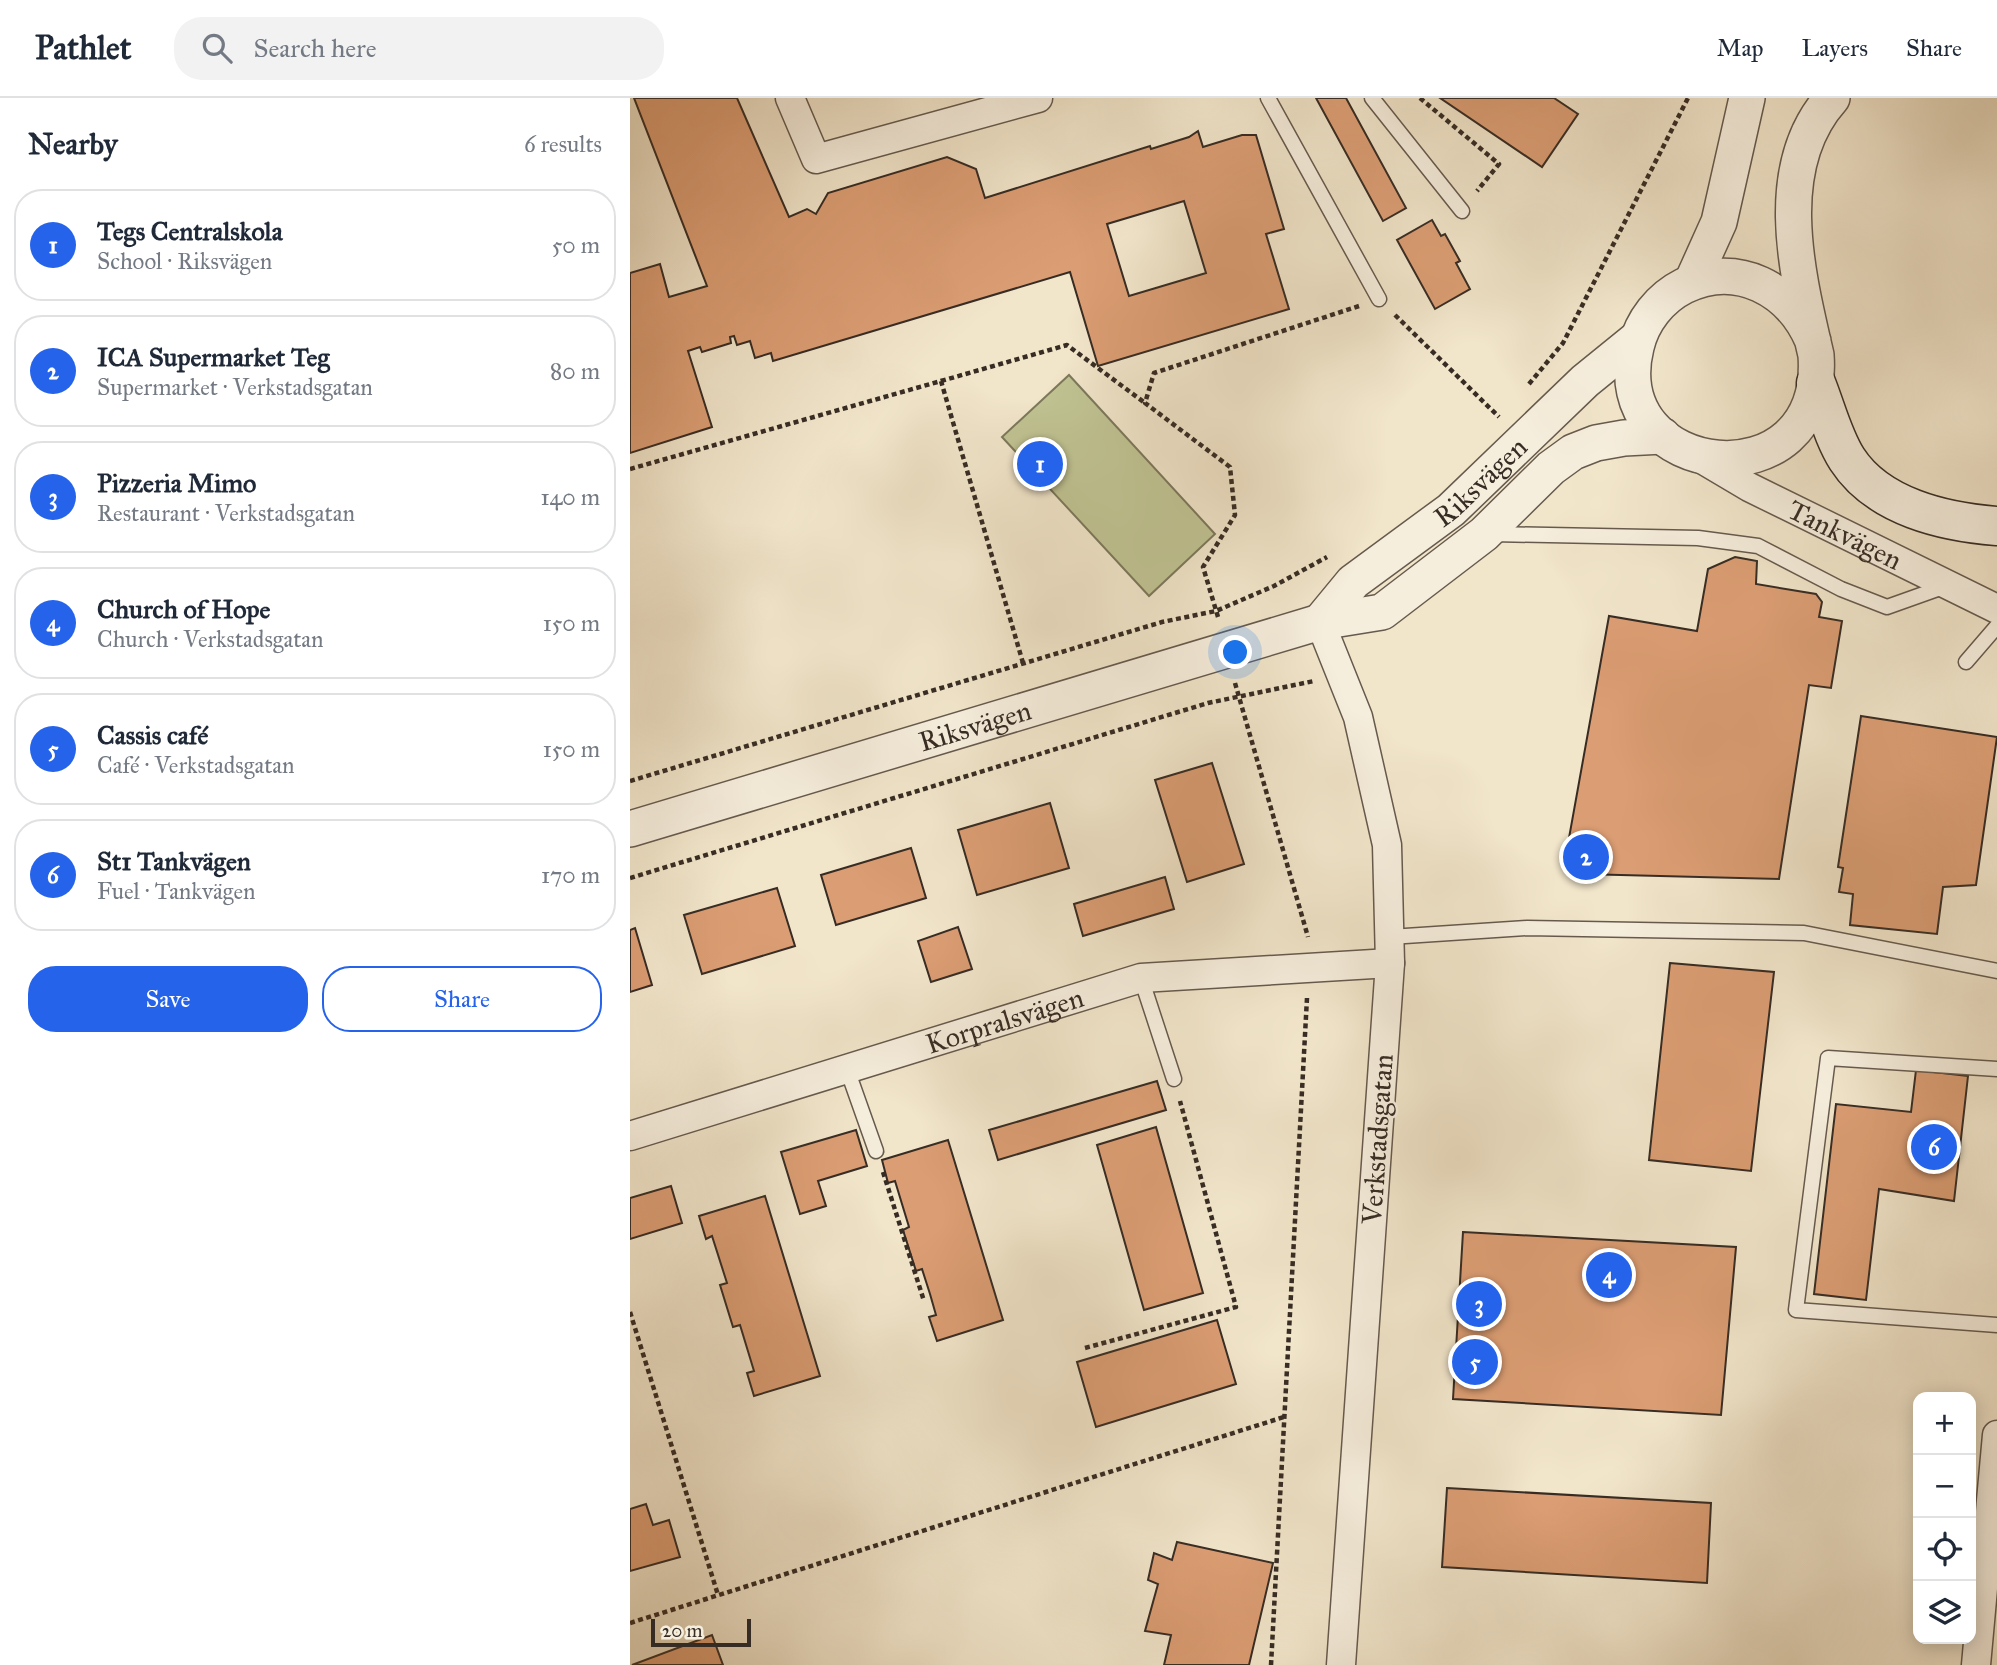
<!DOCTYPE html>
<meta charset="utf-8">
<style>
body{margin:0;font-family:"IM FELL Great Primer",serif;background:#f2f2f3;color:#1f2937}
.controls{position:absolute;right:21px;bottom:21px;display:grid;overflow:hidden;border-radius:14px;box-shadow:0 4px 18px #0003}
.controls button{width:63px;height:63px;display:grid;place-items:center;padding:0;border:0;border-bottom:2px solid #e0e1e3;background:#fff;color:#1f2937;font:35px sans-serif}
.scale{position:absolute;left:21px;bottom:18px;width:100px;box-sizing:border-box;padding-left:7px;border:4px solid #372c24;border-top:0;font-size:19px;line-height:24px;white-space:nowrap;color:#372c24;-webkit-text-stroke:5px #f6eedd;paint-order:stroke}
.you{position:absolute;left:606px;top:555px;width:24px;height:24px;margin:-18px;border:5px solid #fff;border-radius:50%;background:#1a73e8;box-shadow:0 0 0 10px #1a73e833}
.badge{display:grid;place-items:center;width:46px;height:46px;border-radius:50%;background:#2563eb;color:#fff;font-size:23px;font-weight:700}
.pin{position:absolute;translate:-50% -50%;border:4px solid #fff;box-shadow:0 2px 7px #0006}
.list{margin:0;padding:0;list-style:none}
h2{display:flex;justify-content:space-between;align-items:center;height:91px;margin:0;padding:0 28px;font-size:30px}
h2 small{font-size:23px;font-weight:400;color:#747a83}
.list li{display:grid;grid-template-columns:46px 1fr auto;gap:21px;align-items:center;box-sizing:border-box;height:112px;margin:0 14px 14px;padding:0 14px;border:2px solid #e0e1e3;border-radius:28px}
.list b{display:block;font-size:26px;white-space:nowrap}
.list p{margin:0;font-size:23px;white-space:nowrap;color:#747a83}
.list em{font-size:23px;font-style:normal;color:#747a83}
.actions{display:flex;gap:14px;padding:21px 28px}
.actions a{flex:1;padding:16px 0;border:2px solid #2563eb;border-radius:28px;text-align:center;font-size:24px;color:#2563eb}
.actions .main{background:#2563eb;color:#fff}
.icon{flex:none;width:38px;height:38px;fill:none;stroke:currentColor;stroke-width:2;stroke-linecap:round;stroke-linejoin:round}
.map{position:relative;flex:none;width:1367px;height:1567px;overflow:hidden}
header{display:flex;align-items:center;gap:42px;box-sizing:border-box;height:98px;padding:0 35px;background:#fff;border-bottom:2px solid #e0e1e3}
header strong{font-size:33px}
nav{display:flex;gap:38px;margin-inline-start:auto;font-size:24px}
.search{width:490px;height:63px;background:#f2f2f3;display:flex;align-items:center;gap:18px;box-sizing:border-box;padding:0 24px;border-radius:28px;color:#747a83;font-size:26px}
main{display:flex}
aside{flex:1;background:#fff}
.map>svg:first-child{display:block}
.green{fill:#c0c393;stroke:#7c785c;stroke-width:2}
.building{fill:#db9d73;stroke:#372c24;stroke-width:2;fill-rule:evenodd}
.lines{fill:none;stroke-linecap:round;stroke-linejoin:round}
.service-casing{stroke:#665a4e;stroke-width:17}
.minor-casing{stroke:#665a4e;stroke-width:31}
.tertiary-casing{stroke:#665a4e;stroke-width:38}
.secondary-casing{stroke:#372c24;stroke-width:41}
.path{stroke:#372c24;stroke-width:4.5;stroke-dasharray:5 3.5;stroke-linecap:butt}
.service{stroke:#f6eedd;stroke-width:14}
.minor{stroke:#f6eedd;stroke-width:28}
.tertiary{stroke:#f6eedd;stroke-width:35}
.secondary{stroke:#f6eedd;stroke-width:38}
.labels{text-anchor:middle;stroke-width:5;stroke-linejoin:round;paint-order:stroke}
.street-label{font-size:28px;fill:#372c24;stroke:#f6eedd}
</style>
<header>
<strong>Pathlet</strong>
<div class="search"><svg class="icon" aria-label="search" viewBox="0 0 24 24"><circle cx="10" cy="10" r="6"/><path d="M15 15l6 6"/></svg>Search here</div>
<nav><a>Map</a><a>Layers</a><a>Share</a></nav>
</header>
<main>
<aside>
<h2>Nearby<small>6 results</small></h2>
<ul class="list">
<li><span class="badge">1</span><div><b>Tegs Centralskola</b><p>School · Riksvägen</p></div><em>50 m</em></li>
<li><span class="badge">2</span><div><b>ICA Supermarket Teg</b><p>Supermarket · Verkstadsgatan</p></div><em>80 m</em></li>
<li><span class="badge">3</span><div><b>Pizzeria Mimo</b><p>Restaurant · Verkstadsgatan</p></div><em>140 m</em></li>
<li><span class="badge">4</span><div><b>Church of Hope</b><p>Church · Verkstadsgatan</p></div><em>150 m</em></li>
<li><span class="badge">5</span><div><b>Cassis café</b><p>Café · Verkstadsgatan</p></div><em>150 m</em></li>
<li><span class="badge">6</span><div><b>St1 Tankvägen</b><p>Fuel · Tankvägen</p></div><em>170 m</em></li>
</ul>
<div class="actions"><a class="main">Save</a><a>Share</a></div>
</aside>
<div class="map">
<svg width="1367" height="1567" viewBox="0 0 1367 1567">
<rect width="100%" height="100%" fill="#f1e5ca"/>
<filter id="stains"><feTurbulence type="fractalNoise" baseFrequency=".00286" numOctaves="4"/><feColorMatrix values="0 0 0 0 .2 0 0 0 0 .09 0 0 0 0 .02 0 0 0 .5 -.17"/></filter>
<radialGradient id="worn" r=".72"><stop offset=".6" stop-color="#630" stop-opacity="0"/><stop offset="1" stop-color="#630" stop-opacity=".3"/></radialGradient>
<path class="green" d="M439,277L585,436L519,498L372,339Z"/>
<g class="building">
<path d="M4,0H107L159,119L177,111L186,116L198,95L317,59L346,71L355,100L520,48L521,51L559,39L568,33L573,49L612,37H626L654,131L636,136L659,211L468,268L440,174L143,263L141,255L125,260L120,243L107,247L104,238L100,239L101,245L72,254L70,249L58,253L82,329L0,355V175L30,166L39,199L77,188ZM554,103L576,175L499,198L477,126Z"/>
<path d="M686,0H716L776,110L753,123Z"/>
<path d="M810,0H924L948,16L912,69Z"/>
<path d="M802,122L811,138L815,136L830,163L826,165L840,191L805,211L767,142Z"/>
<path d="M1105,459L1127,463L1126,486L1186,496L1192,504L1189,519L1212,523L1201,590L1179,587L1149,781L951,776L937,751L979,518L1067,533L1078,471Z"/>
<path d="M1231,618L1367,639L1346,787L1313,789L1307,836L1220,827L1223,796L1209,794L1213,770L1208,769Z"/>
<path d="M582,665L614,766L557,784L525,682Z"/>
<path d="M420,705L439,770L347,797L328,732Z"/>
<path d="M281,750L296,800L206,827L191,777Z"/>
<path d="M535,779L544,811L453,838L444,806Z"/>
<path d="M147,790L165,848L72,876L54,817Z"/>
<path d="M328,829L342,871L301,884L288,843Z"/>
<path d="M5,830L22,887L0,894V832Z"/>
<path d="M1040,865L1144,874L1121,1073L1019,1062Z"/>
<path d="M1286,972L1338,978L1324,1103L1249,1091L1236,1202L1184,1196L1206,1006L1281,1014Z"/>
<path d="M527,983L536,1012L368,1062L359,1032Z"/>
<path d="M526,1029L573,1195L514,1212L467,1047Z"/>
<path d="M226,1032L237,1068L188,1083L196,1108L170,1116L151,1054Z"/>
<path d="M318,1042L373,1222L307,1243L299,1219L306,1217L300,1196L292,1171L286,1173L273,1132L279,1129L265,1083L258,1085L252,1062Z"/>
<path d="M41,1088L52,1125L0,1141V1100Z"/>
<path d="M135,1098L190,1278L124,1298L117,1275L124,1273L110,1227L103,1229L90,1187L97,1185L82,1138L76,1141L69,1118Z"/>
<path d="M833,1134L1106,1149L1091,1317L823,1301Z"/>
<path d="M587,1222L606,1286L466,1329L447,1264Z"/>
<path d="M817,1390L1081,1405L1077,1485L812,1469Z"/>
<path d="M16,1406L23,1427L39,1422L50,1459L0,1473V1411Z"/>
<path d="M547,1444L643,1465L619,1567H534L541,1537L515,1533L528,1486L518,1482L524,1455L542,1462Z"/>
<path d="M82,1537L93,1567H2Z"/>
</g>
<g class="lines">
<defs>
<g id="service">
<path d="M638,0L749,201"/>
<path d="M742,0L832,113"/>
<path d="M862,436L1068,440L1128,448L1211,491L1257,509L1316,488"/>
<path d="M1336,564L1367,528"/>
<path d="M760,839L897,830L1174,835L1367,873"/>
<path d="M511,880L544,981"/>
<path d="M217,971L246,1053"/>
<path d="M1367,971L1198,960L1166,1212L1367,1227"/>
</g>
<g id="minor">
<path d="M160,0L186,61L408,0"/>
<path id="s1" d="M1065,357L1119,389L1367,511"/>
<path d="M690,524L728,619L757,747L760,865L711,1567"/>
<path id="s2" d="M0,1038L511,880L760,865"/>
<path d="M1346,1567L1367,1337"/>
</g>
<g id="tertiary">
<path d="M1062,184L1089,124L1117,0"/>
<path d="M1183,243C1161,191 1107,162 1054,188C1030,200 1012,223 1006,249C973,383 1197,409 1186,257C1167,175 1140,69 1202,0"/>
<path id="s3" d="M690,524L723,484L821,412L955,283L1008,240"/>
<path id="s4" d="M0,731L690,524L752,514L854,436L921,370L943,354L966,345L994,340L1033,338"/>
</g>
<path id="secondary" d="M1186,285C1196,310 1203,339 1217,361C1248,409 1314,424 1367,428"/>
</defs>
<use href="#service" class="service-casing"/>
<use href="#minor" class="minor-casing"/>
<use href="#tertiary" class="tertiary-casing"/>
<use href="#secondary" class="secondary-casing"/>
<g class="path">
<path d="M790,0L869,66L847,93"/>
<path d="M765,217L869,319"/>
<path d="M311,283L437,247L515,305"/>
<path d="M899,286L933,245L1058,0"/>
<path d="M0,371L311,283L393,565"/>
<path d="M588,519L573,469L605,417L600,369L515,305L524,275L729,208"/>
<path d="M605,585L678,839"/>
<path d="M0,683L532,524L586,513L644,488L697,459"/>
<path d="M0,780L578,605L684,583"/>
<path d="M253,1074L294,1203"/>
<path d="M0,1214L88,1497"/>
<path d="M455,1250L606,1209L550,1003"/>
<path d="M0,1525L654,1319"/>
<path d="M641,1567L677,900"/>
</g>
<use href="#service" class="service"/>
<use href="#minor" class="minor"/>
<use href="#tertiary" class="tertiary"/>
<use href="#secondary" class="secondary"/>
</g>
<g class="labels">
<g class="street-label">
<text dy="10" stroke="none"><textPath href="#s3" startOffset="214">Riksvägen</textPath></text>
<text dy="10" stroke="none"><textPath href="#s1" startOffset="170">Tankvägen</textPath></text>
<text dy="10" stroke="none"><textPath href="#s4" startOffset="360">Riksvägen</textPath></text>
<text dy="10" stroke="none"><textPath href="#s2" startOffset="392">Korpralsvägen</textPath></text>
<text transform="translate(747 1041) rotate(-86)" y="10">Verkstadsgatan</text>
</g>
</g>
<rect width="100%" height="100%" filter="url(#stains)"/>
<rect width="100%" height="100%" fill="url(#worn)"/>
</svg>
<div class="controls">
<button>+</button>
<button>−</button>
<button><svg class="icon" aria-label="locate" viewBox="0 0 24 24"><circle cx="12" cy="12" r="6"/><path d="M12 2v4M12 18v4M2 12h4M18 12h4"/></svg></button>
<button><svg class="icon" aria-label="layers" viewBox="0 0 24 24"><path d="M12 4l9 5-9 5-9-5zM3 14l9 5 9-5"/></svg></button>
</div>
<div class="scale">20 m</div>
<div class="you"></div>
<div class="pin badge" style="left:410px;top:366px">1</div>
<div class="pin badge" style="left:956px;top:759px">2</div>
<div class="pin badge" style="left:849px;top:1206px">3</div>
<div class="pin badge" style="left:979px;top:1177px">4</div>
<div class="pin badge" style="left:845px;top:1264px">5</div>
<div class="pin badge" style="left:1304px;top:1049px">6</div>
</div>
</main>
